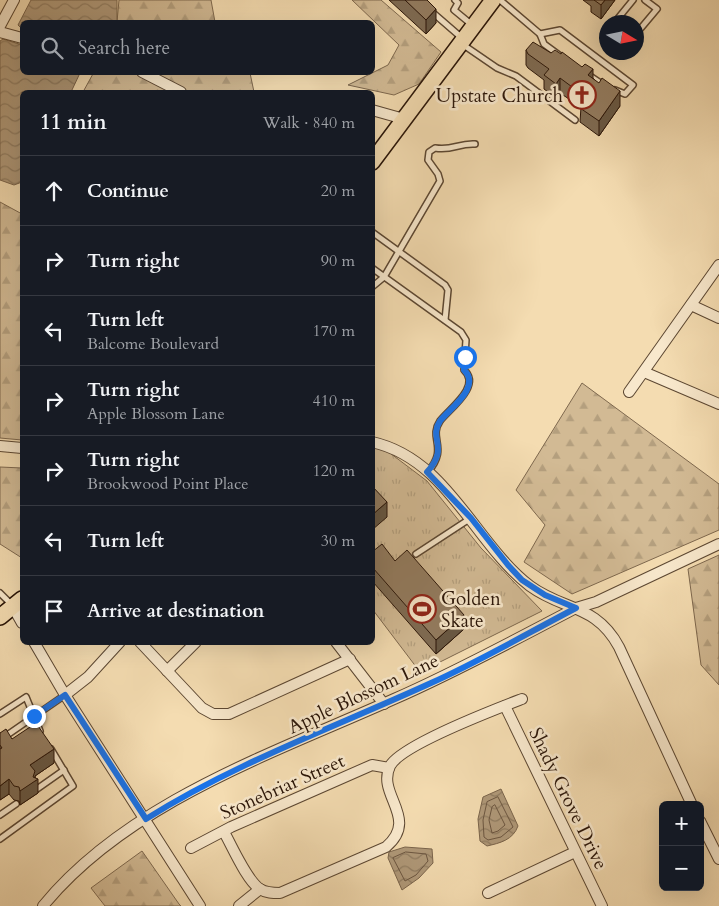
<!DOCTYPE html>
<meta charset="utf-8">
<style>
body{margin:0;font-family:Cardo,serif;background:#20242c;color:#f1f3f6}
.controls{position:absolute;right:15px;bottom:15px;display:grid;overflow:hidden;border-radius:8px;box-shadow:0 5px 20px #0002}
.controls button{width:45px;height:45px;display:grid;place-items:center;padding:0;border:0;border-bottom:1px solid #363941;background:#171b24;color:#f1f3f6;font:25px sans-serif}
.compass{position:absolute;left:599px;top:15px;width:45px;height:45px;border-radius:50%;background:#171b24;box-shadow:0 5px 20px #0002;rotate:100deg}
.stop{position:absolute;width:15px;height:15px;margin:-11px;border:4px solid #1a73e8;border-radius:50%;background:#fff}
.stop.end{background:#1a73e8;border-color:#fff;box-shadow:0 1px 5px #0008}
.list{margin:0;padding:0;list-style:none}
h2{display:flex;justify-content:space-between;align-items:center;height:65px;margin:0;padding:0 20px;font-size:21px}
h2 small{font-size:16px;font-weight:400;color:#9ea1a6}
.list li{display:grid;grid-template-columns:32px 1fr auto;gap:15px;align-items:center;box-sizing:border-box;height:70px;padding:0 20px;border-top:1px solid #363941}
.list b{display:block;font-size:19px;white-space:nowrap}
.list p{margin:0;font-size:16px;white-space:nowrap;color:#9ea1a6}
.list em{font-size:16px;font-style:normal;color:#9ea1a6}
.icon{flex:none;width:28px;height:28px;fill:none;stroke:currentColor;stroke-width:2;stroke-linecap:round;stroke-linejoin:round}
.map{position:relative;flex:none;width:719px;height:906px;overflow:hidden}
.search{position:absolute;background:#171b24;box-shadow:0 5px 20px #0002;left:20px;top:20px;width:355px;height:55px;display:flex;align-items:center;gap:12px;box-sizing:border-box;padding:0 18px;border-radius:8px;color:#9ea1a6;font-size:19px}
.panel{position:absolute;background:#171b24;box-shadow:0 5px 20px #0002;left:20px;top:90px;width:355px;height:555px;border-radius:8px}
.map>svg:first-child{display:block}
.forest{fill:url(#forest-firs);stroke:#7e684e}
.park{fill:url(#park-tufts);stroke:#7e684e}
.water{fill:url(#water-waves);stroke:#7a644b}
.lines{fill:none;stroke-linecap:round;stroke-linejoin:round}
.shore{stroke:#6c5640;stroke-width:1}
.service-casing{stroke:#5c4732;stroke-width:8}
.minor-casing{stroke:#5c4732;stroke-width:12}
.primary-casing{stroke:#2a1508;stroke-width:18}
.service{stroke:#f8e8cc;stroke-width:5}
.minor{stroke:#f8e8cc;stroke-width:10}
.primary{stroke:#f4dcb1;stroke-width:15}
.wall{fill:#7e6b53;stroke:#2a1508}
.shaded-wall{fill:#675743;stroke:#2a1508}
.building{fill:#937c60;stroke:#2a1508}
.route{stroke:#1a73e8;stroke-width:6}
.labels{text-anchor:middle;stroke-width:5;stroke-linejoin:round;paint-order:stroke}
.poi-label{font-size:19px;fill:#2a1508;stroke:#f8e8cc;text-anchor:end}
.street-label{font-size:19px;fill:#2a1508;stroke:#f8e8cc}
</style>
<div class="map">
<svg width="719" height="906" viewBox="0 0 719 906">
<defs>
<pattern id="forest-firs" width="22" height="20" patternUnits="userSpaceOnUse" patternTransform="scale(1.25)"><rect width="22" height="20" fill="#d2ba94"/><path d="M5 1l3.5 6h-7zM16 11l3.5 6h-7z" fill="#b49f7e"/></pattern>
<pattern id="park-tufts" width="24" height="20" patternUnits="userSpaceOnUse" patternTransform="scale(1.25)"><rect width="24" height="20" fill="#d2ba94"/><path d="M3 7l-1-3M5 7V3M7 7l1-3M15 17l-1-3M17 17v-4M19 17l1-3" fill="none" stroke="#b49f7e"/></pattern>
<pattern id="water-waves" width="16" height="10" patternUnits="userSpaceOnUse" patternTransform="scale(1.25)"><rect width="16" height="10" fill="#af9878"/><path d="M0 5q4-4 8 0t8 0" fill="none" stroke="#8f7b60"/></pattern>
</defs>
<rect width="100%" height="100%" fill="#f4dcb1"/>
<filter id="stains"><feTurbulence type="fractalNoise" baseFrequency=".004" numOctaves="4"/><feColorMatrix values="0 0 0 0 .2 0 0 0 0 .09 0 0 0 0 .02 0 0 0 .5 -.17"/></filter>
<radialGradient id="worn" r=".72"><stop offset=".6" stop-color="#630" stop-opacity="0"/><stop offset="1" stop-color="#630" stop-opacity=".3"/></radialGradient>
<g class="forest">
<path d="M119,0H211L215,22H117Z"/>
<path d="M352,0H381L441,52L419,84L394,95L348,85L388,65L399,45Z"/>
<path d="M94,72L250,73L254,92H83Z"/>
<path d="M0,202L22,214V440L0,438Z"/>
<path d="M582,383L719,484V530L572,594L524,562L545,525L516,490Z"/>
<path d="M0,467L22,468V558L0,544Z"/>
<path d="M719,555V685L701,665L688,569Z"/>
<path d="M142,851L179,904L181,906H105L91,888Z"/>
</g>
<path class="park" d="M382,447L427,481L481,548L542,611L420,672L373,610V448Z"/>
<g class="water">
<path d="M31,0H117V21L116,22H22V29L18,25Z"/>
<path d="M3,39L22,45V72L80,73L71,92H22V182L14,185L0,180V41Z"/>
<path d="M501,789L518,826C513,840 500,843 487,846L480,841L478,819L483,797Z"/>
<path d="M405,847L432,849L433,863L419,878L402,890L388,858L389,852Z"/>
</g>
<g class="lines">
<g class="shore">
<path d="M498,797L513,827L501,837L488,840L484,837L483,820L487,802Z"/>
<path d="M495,805L505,825L498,831L492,833L489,820L492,807Z"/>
<path d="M406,852L426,854L428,861L416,875L405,881L393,858Z"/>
</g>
<defs>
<g id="service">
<path d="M455,0L458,3L454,10L471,24"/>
<path d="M500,0L540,34L544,44L559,55"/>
<path d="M432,12L462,38"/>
<path d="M615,22L633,0"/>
<path d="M540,34L560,30L633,85L625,94L615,90"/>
<path d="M636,34L657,9L645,0"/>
<path d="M462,44L497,68L516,76L575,120"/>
<path d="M587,74L605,86"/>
<path d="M372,232L445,285L448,290L445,320"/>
<path d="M372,268L461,332L466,340L464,370C482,386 449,409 440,421C428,439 449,447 428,472"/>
<path d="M372,287L384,277L440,181L438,174L428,160L429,152L435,148C453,151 458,143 475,144"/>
<path d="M416,554L471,518"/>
<path d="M0,593L11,604"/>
<path d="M0,714L26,697L40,731"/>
<path d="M0,740L65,695"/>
<path d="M37,789L64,770"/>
<path d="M0,815L16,804"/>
<path d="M0,839L73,786L51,749"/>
</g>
<g id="minor">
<path d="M0,26L14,0"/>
<path d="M0,32L22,38"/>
<path d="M142,72L181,92"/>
<path d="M372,110L404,119"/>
<path d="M691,305L719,318"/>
<path d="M644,372L719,404"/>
<path d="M629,392L719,265"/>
<path d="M372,442C448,459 474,543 530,586C564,611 596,604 619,647L692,805"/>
<path d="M0,446L22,448"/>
<path d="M13,607L22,623"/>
<path d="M34,642L65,695L200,906"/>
<path d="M140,642L202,708L213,714H229L350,659"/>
<path d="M336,642L384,704"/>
<path d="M167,671L196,642"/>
<path d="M65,695L88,677L120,642"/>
<path d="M505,706L602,906"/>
<path d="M700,821L719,859"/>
<path d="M224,832C232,846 247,881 260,889C266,893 273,893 280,893L386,847C420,818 376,795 390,766C401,745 496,709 522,699"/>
<path d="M191,848L231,827L372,765L389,768"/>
<path d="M488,893L575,852"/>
<path d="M43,906C128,802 274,753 394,699C456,672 516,639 576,608L596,602L719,544"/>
<path d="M239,906L260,889"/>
</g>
<g id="primary">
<path d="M372,162L493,0"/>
<path d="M0,617L22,599"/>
</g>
</defs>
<use href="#service" class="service-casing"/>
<use href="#minor" class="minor-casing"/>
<use href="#primary" class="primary-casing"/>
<use href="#service" class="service"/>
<use href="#minor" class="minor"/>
<use href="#primary" class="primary"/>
</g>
<g class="wall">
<path d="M389,0H427L436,23L426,34Z"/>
<path d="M583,0H615L601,19L591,12V6Z"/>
<path d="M526,50L593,78L620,106L599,136L580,122L581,107L560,93L556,98L544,89V80L528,68L526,65Z"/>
<path d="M372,552L395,561L464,629L436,654L373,582L372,583Z"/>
<path d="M0,733L12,739L54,763L35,776L38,793L20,805L19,801L14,800L9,794L0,800Z"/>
</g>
<g class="shaded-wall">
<path d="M605,0H615L601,19V5Z"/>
<path d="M436,9V23L426,34V20Z"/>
<path d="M593,69V84L588,75Z"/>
<path d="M560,78V93L556,98V84Z"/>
<path d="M620,91V106L599,136V121Z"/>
<path d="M387,502V517L372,530V515Z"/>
<path d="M373,568V582L372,583V569Z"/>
<path d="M464,615V629L436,654V640Z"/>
<path d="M54,749V763L35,776V781L38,779V793L20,805V791L30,765Z"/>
<path d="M9,779V794L0,800V786Z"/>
</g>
<g class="building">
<path d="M405,0H427L436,9L426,20Z"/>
<path d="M594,0H605L601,5Z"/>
<path d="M533,42L551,53L555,50L561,54L562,52L582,67L585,64L593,69L588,75L599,83L602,78L620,91L599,121L580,108L587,98L560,78L556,84L544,75L549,69L528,54L526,50Z"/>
<path d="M372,486L387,502L372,515Z"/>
<path d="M382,544L395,561L407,550L464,615L436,640L373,568L372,569V552Z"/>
<path d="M36,723L54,749L30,765L35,771L33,777L38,779L20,791L19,787L14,786L9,779L0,786V749L2,748L0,745V733L6,729L12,739Z"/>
</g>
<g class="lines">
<path class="route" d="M34,716L65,695L146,819C235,763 335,727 431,683C480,661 528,633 576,608L545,595L522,580L508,565L471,518L427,472C450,447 428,439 440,421C449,409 482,387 464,370L465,357"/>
</g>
<defs>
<symbol id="church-ring" viewBox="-11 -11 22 22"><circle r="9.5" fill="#f8e8cc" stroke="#8f2418" stroke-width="1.5"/><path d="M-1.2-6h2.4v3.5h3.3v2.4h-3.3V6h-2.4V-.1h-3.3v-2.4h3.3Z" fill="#8f2418"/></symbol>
<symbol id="stadium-ring" viewBox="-11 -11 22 22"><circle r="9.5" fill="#f8e8cc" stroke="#8f2418" stroke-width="1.5"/><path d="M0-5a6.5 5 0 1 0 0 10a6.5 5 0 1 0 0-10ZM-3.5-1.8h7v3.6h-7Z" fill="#8f2418"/></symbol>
</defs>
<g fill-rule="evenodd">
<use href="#church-ring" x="566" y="79" width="32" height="32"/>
<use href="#stadium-ring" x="406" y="593" width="32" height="32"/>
</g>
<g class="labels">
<g class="poi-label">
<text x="563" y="102">Upstate Church</text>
<text x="441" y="605" text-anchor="start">Golden<tspan x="441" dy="22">Skate</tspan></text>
</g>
<g class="street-label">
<text transform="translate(363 693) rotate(-25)" y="7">Apple Blossom Lane</text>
<text transform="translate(282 786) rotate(-24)" y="7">Stonebriar Street</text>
<text transform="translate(569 798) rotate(64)" y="7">Shady Grove Drive</text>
</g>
</g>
<rect width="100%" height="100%" filter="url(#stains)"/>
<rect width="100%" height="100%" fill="url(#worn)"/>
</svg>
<div class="controls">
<button>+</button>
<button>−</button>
</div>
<svg class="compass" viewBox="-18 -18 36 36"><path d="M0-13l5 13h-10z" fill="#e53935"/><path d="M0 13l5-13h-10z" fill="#9ea1a6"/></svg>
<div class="stop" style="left:465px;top:357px"></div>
<div class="stop end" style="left:34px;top:716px"></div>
<div class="search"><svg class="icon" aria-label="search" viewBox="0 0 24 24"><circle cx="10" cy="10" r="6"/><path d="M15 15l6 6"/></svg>Search here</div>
<section class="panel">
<h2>11 min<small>Walk · 840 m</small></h2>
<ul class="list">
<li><svg class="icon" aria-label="ahead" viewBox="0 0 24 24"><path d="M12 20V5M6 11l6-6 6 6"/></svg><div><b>Continue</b></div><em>20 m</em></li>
<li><svg class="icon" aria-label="right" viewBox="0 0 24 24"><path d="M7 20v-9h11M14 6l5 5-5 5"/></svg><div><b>Turn right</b></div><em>90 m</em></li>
<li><svg class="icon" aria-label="left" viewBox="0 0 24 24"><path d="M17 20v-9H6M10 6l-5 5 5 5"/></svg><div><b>Turn left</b><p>Balcome Boulevard</p></div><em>170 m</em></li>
<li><svg class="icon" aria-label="right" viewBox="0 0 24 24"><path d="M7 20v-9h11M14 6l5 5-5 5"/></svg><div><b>Turn right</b><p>Apple Blossom Lane</p></div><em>410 m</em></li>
<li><svg class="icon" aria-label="right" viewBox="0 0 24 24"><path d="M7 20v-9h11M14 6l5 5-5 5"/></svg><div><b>Turn right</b><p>Brookwood Point Place</p></div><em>120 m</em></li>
<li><svg class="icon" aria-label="left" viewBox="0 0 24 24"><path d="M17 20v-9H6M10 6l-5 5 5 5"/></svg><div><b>Turn left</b></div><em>30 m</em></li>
<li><svg class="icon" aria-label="arrive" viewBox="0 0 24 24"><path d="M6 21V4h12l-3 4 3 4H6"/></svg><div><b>Arrive at destination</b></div></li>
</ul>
</section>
</div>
